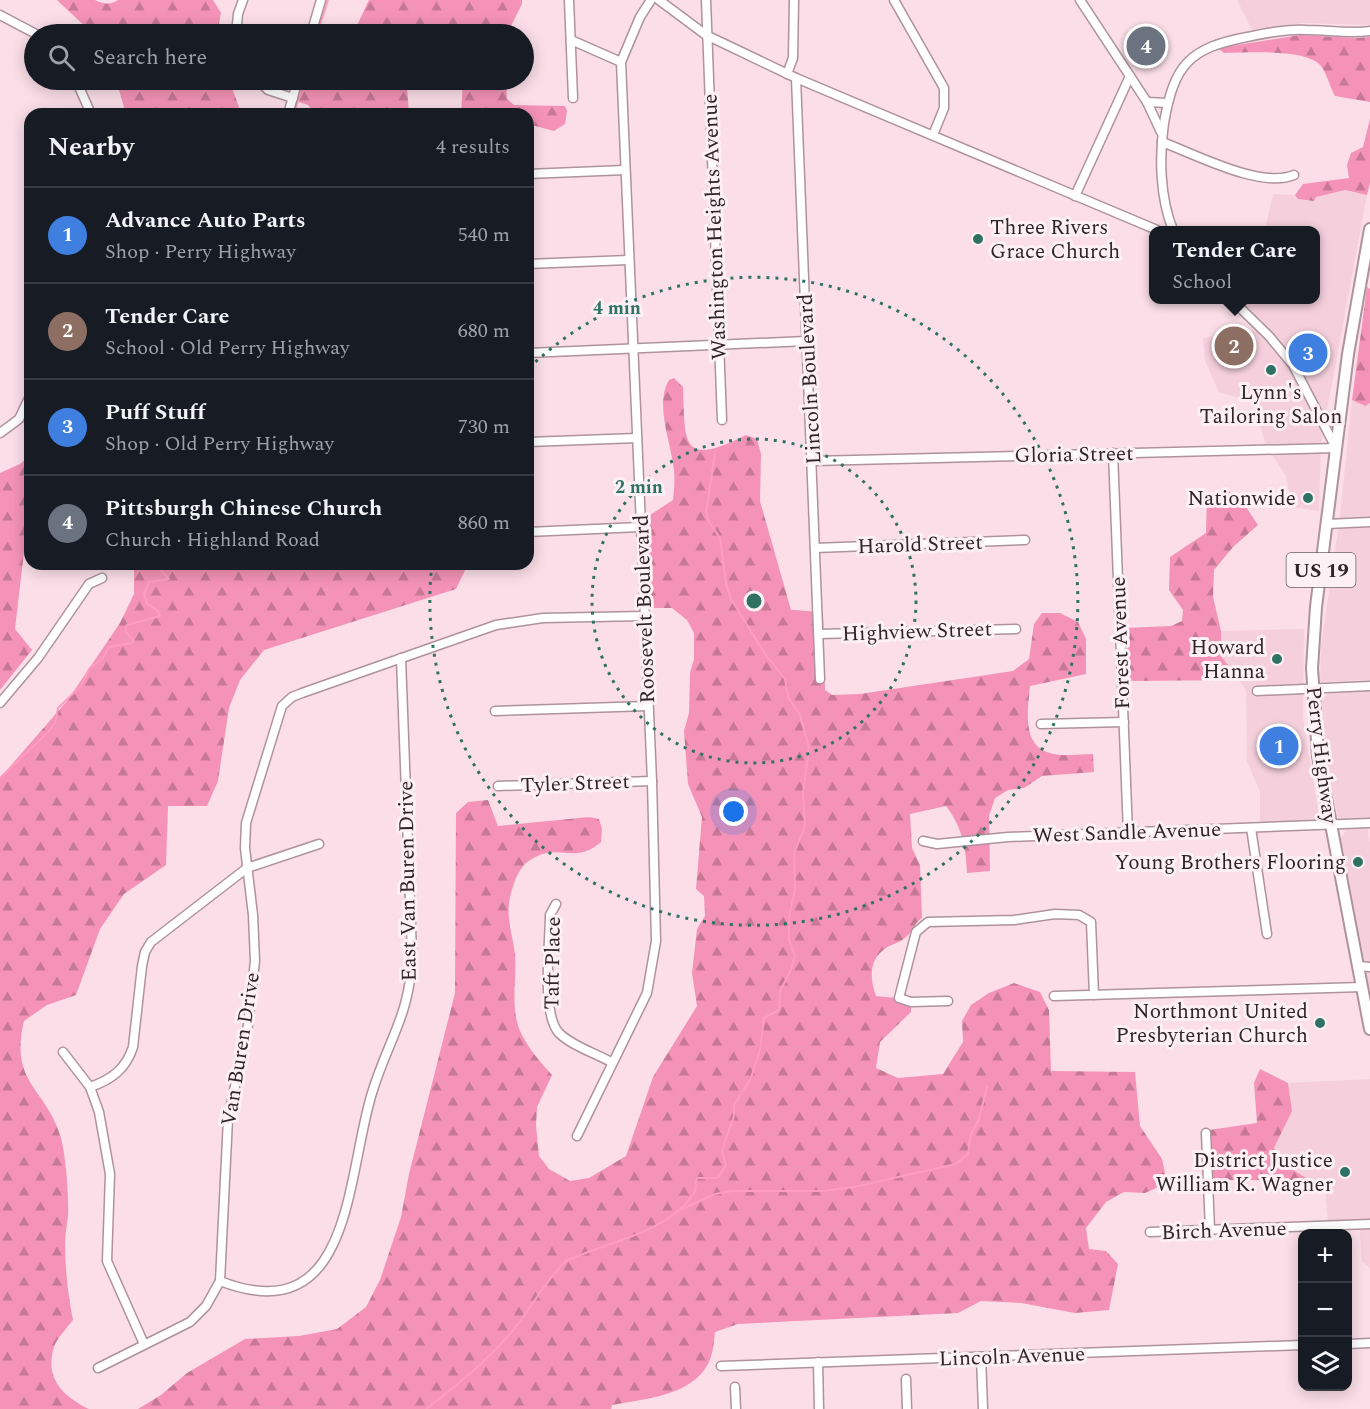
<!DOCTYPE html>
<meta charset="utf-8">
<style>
body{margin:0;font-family:Spectral,serif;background:#20242c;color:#f1f3f6}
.controls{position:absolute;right:18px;bottom:18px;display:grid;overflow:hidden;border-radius:12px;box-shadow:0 3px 15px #0003}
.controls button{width:54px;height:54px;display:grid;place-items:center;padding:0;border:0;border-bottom:2px solid #363941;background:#171b24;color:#f1f3f6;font:30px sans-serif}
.you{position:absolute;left:734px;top:812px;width:21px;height:21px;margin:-15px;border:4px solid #fff;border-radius:50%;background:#1a73e8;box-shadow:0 0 0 9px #1a73e833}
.badge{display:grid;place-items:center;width:39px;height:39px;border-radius:50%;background:#0b8043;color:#fff;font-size:20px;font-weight:700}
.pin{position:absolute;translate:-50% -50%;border:3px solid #fff;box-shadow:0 2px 6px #0006}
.popup{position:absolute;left:1149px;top:226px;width:171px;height:78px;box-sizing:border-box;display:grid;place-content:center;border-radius:12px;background:#171b24;filter:drop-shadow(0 2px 4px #0005);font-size:20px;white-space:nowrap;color:#9ea1a6}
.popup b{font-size:22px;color:#f1f3f6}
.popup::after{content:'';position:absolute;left:50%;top:100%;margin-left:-12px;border:12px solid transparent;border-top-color:#171b24}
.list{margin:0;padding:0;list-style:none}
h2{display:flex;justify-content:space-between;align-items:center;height:78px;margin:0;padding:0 24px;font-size:26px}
h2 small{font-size:20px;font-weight:400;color:#9ea1a6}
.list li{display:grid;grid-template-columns:39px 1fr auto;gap:18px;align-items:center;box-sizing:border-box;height:96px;padding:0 24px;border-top:2px solid #363941}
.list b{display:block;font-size:22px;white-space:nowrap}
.list p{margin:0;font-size:20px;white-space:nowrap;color:#9ea1a6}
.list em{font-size:20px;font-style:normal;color:#9ea1a6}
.icon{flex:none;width:33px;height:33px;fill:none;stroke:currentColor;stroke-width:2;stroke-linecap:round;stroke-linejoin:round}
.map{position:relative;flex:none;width:1370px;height:1409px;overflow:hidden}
.search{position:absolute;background:#171b24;box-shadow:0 3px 15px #0003;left:24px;top:24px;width:510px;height:66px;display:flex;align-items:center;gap:15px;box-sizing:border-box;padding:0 21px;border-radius:33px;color:#9ea1a6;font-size:22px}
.panel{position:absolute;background:#171b24;box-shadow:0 3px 15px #0003;left:24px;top:108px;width:510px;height:462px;border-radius:18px}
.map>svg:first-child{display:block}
.built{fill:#f5d0dc}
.forest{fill:url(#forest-firs)}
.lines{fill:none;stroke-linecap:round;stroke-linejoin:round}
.stream{stroke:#fe9dc1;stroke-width:2}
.minor-casing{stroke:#ae939b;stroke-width:11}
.major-casing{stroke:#ae939b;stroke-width:14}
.minor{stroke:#fff;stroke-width:8}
.major{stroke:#fff;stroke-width:10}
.ring{fill:none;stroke:#2f7264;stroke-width:3;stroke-dasharray:3 6}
.poi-dot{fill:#2f7264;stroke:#fcf0f4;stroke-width:2}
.labels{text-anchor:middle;stroke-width:6;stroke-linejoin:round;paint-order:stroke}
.shield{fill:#fcf0f4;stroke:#6c6165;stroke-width:1.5}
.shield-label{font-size:20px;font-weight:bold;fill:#2f2428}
.street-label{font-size:21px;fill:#2f2428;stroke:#fcf0f4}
.poi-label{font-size:21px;fill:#2f2428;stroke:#fcf0f4;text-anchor:end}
.centre{fill:#2f7264;stroke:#fcf0f4;stroke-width:3}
.ring-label{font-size:18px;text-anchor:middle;font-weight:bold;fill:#2f7264;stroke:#fcf0f4;stroke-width:6;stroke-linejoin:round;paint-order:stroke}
</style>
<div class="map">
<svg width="1370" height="1409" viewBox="0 0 1370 1409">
<defs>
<pattern id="forest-firs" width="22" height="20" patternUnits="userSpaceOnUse" patternTransform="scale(1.5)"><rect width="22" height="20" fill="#f493b7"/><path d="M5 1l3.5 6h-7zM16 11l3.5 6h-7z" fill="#c67895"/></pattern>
</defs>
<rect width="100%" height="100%" fill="#fbdee7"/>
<g class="built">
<path d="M1237,0H1370V25L1302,23L1252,30Z"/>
<path d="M1345,190L1367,195L1321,443L1319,511L1292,507L1286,476L1266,445L1253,402L1219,392L1205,361L1203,338L1269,328L1240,300H1315V230H1265L1273,194L1295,195L1298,199Z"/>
<path d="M1352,400L1365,406L1370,403V680L1320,682L1321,646L1340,516Z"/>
<path d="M1304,629L1303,718L1319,816L1315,821L1260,823V792L1247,761L1246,690L1221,656V631Z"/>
<path d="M1370,690V818L1338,819L1326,758L1321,700L1331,692Z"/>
<path d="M1367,827L1370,843V991L1341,838L1347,829Z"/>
<path d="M1370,1079V1268L1362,1262L1359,1221L1328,1223L1324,1180H1309L1287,1166L1274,1148L1292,1111L1288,1083Z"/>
</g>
<g class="forest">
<path d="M57,0H95C102,4 112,5 118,0H213L221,13L217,34H93Z"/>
<path d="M369,0H522V4L507,34H353Z"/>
<path d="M1300,35L1355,38L1370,37V102L1335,96C1330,87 1327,74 1321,66C1307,48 1245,53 1224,53L1218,48Z"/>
<path d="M116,80H229L239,107L238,114H126Z"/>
<path d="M302,80H409L407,86L409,114H315L308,105L296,101Z"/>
<path d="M463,80H506L507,99L514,105L565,106L567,111L565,124L554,131L528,124V114H461Z"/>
<path d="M1370,119V183L1367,195L1345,190L1316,197L1314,201L1298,199L1295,195L1303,184L1349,178L1347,165L1351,153L1363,147Z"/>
<path d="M1367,287L1370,289V403L1365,406L1352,400Z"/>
<path d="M674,378L683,387C685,444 681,468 746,435L757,439L761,454L760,501L791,610L823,612L825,690L832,695L860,694L1013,671L1029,659L1034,624L1042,613H1060L1078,622L1086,639V674L1030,686C1028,709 1021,745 1050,753C1062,757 1080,754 1093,754L1094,772L1042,776L1024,788L1008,790L995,798L989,816L990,871L967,873C966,847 962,827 946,806L910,814L912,848L920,865L922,918C914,923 913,931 907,936C902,942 892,944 886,948C868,960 870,979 876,996L896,998L898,1003L911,1006V1012L880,1042L876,1068L898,1078L943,1074L963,1042L962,1021L971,1005L989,993L1014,983L1040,992L1049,1010L1051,1071L1135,1072L1140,1126L1162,1159L1167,1183L1145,1193L1124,1192L1106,1202L1086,1228L1089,1249L1106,1251L1118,1264L1109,1310L1075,1313L1021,1303L981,1301L958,1313L738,1324L715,1332C714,1342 713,1355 708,1364C691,1396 644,1399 612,1405L611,1409H138L161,1395L187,1373L245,1339L299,1336L337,1329L366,1307L380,1280L401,1217L409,1174L455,993L456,813L468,802L488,800L498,826L589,817L599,819L602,829L601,842C573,866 559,841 530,860C517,868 511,890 509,904C507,920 513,938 515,954C517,979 510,1007 520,1031C528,1048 540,1062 552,1075L537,1107L536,1125L539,1156L549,1169L570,1181L589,1178L626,1156L653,1077L697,1006L692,973L697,929L705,916L704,896L696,889L702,817L688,784L684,731L689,713L690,673L694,659V633L687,620L672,608H650L645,515H650L673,500C674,490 675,481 674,471C672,445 654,405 669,380Z"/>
<path d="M30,456V543L24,552L15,629L32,650L0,690V473L20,464Z"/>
<path d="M1229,491L1246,507L1258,525L1233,547L1214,570L1213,597L1221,631V656L1239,680L1127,681L1124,628L1171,626L1182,621L1183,610L1169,590L1170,557L1206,533L1207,495Z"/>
<path d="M134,564H468L456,589L264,650L240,680L229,708L218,781L207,806H168L166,865L124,894L100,929L76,995L47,1005L24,1021C9,1084 46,1087 61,1138C66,1158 69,1196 68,1216C67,1225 65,1234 65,1243C65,1269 68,1294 73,1320C67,1328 57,1338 54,1347C44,1379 64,1397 89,1409H0V778L67,701L120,623L134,594Z"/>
<path d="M1260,1069L1288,1083L1292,1111L1274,1148L1287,1166L1309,1180H1203L1202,1131L1257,1123L1254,1083Z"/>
</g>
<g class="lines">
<g class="stream">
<path d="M317,34L328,0"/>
<path d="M294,114L304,80"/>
<path d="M0,778L49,731L55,723L58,708L81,686L89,669L102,659L109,647L132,643L133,640L125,631L127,625L160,616L157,610L147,604L144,594L149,582L169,579L155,564"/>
<path d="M682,1209L715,1194L732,1191H823L854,1187L956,1164L968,1154L971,1134L979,1119L987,1087"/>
<path d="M426,1409C455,1386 485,1363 509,1335C530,1311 543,1283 566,1261C607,1242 665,1234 693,1195C697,1190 695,1183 697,1178H718L726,1165L722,1150L734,1116V1105L751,1078L760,1050L764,1018L779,1010L780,991L791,970L795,956L789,940V917L795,890L794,854L805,826L803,793L809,748L800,715L788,697L785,679L765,654L731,599L726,584L720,538L709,522L706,512L715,454"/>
</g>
<defs>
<g id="minor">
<path d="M569,0L573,98"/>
<path d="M659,0L706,35L796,78L1157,230"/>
<path d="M706,0L722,420"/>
<path d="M894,0L944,88V108L933,135"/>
<path d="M1080,0L1147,102L1161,132"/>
<path d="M0,15L36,34"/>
<path d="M236,34L238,14L243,0"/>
<path d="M311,34L321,0"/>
<path d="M571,40L621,62"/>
<path d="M787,74L793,58L794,0"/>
<path d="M796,78L820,679"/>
<path d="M76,80L91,114"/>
<path d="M258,80L268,90L293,98"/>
<path d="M1147,102L1168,103"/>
<path d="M288,114L298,80"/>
<path d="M1162,142C1195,154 1260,189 1294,175"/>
<path d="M528,174L625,170"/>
<path d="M1075,196L1130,76"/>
<path d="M1173,230C1160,198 1159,157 1164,123C1174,64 1190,48 1247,37C1267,33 1286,29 1306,30C1328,30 1349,34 1370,31"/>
<path d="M528,264L628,260"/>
<path d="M1232,300L1269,336L1293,365L1336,448"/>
<path d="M528,353L807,341"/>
<path d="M0,433L19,419L30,396"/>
<path d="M528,442L637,438"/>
<path d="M1113,453L1128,833"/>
<path d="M812,461L1336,448"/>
<path d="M1327,524L1370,522"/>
<path d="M528,532L640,527"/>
<path d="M815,548L1025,540"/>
<path d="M819,634L1016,629"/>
<path d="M1257,691L1370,686"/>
<path d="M0,703L38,658L89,584L102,578"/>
<path d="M495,711L648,706"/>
<path d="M1041,724L1124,722"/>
<path d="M498,786L652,781"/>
<path d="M1251,828L1267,934"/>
<path d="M923,841L937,844L1008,837L1370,823"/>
<path d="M556,904L550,915C550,942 541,1014 559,1033C572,1046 595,1053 611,1062"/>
<path d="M1358,966L1370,967"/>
<path d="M1054,996L1362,987"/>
<path d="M948,1001L911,1002L899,998L916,932L928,922L1014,920L1055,914L1079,915L1091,922L1094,995"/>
<path d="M63,1052L90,1087L99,1112L110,1174L107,1261L144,1344"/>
<path d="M90,1087C111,1080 126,1069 133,1047L142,966L145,952L151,942L247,868L319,844"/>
<path d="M1206,1133L1210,1230"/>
<path d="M577,1136L647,993L656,941L652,781L621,62L640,17L651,0"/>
<path d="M1150,1232L1370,1224"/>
<path d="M220,1281C353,1333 346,1176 372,1093C388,1040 411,1014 412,954L401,658"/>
<path d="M1348,1344L1370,1343"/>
<path d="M981,1357L983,1409"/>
<path d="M818,1362L819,1409"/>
<path d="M721,1366L1302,1345"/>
<path d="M98,1368L190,1322L206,1306L220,1281L228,1119L248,1025L255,961L253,915L245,848L246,823L282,706L292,697L302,693L496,625L543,618L644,616"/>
<path d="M906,1379L907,1409"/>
<path d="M735,1387L736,1409"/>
</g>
<path id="major" d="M1370,229L1348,354L1316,607L1312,668L1318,756L1370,1029"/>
</defs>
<use href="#minor" class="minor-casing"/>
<use href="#major" class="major-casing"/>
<use href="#minor" class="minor"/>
<use href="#major" class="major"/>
</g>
<g class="ring">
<circle cx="754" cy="601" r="162"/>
<path d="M529 368A324 324 0 1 1 432 564"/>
</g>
<g class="poi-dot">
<circle cx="978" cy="239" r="6"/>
<circle cx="1271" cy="370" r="6"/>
<circle cx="1308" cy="498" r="6"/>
<circle cx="1277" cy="659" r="6"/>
<circle cx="1358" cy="862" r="6"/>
<circle cx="1320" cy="1023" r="6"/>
<circle cx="1345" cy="1172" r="6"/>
</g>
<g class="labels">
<rect class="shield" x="1286.5" y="553" width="69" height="34" rx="4.5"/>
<g class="shield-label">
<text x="1321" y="577">US 19</text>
</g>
<g class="street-label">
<text transform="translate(714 227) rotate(-92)" y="7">Washington Heights Avenue</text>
<text transform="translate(809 379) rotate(-93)" y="7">Lincoln Boulevard</text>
<text transform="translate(1074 454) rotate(-1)" y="7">Gloria Street</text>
<text transform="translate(920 544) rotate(-2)" y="7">Harold Street</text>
<text transform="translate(644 609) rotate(-92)" y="7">Roosevelt Boulevard</text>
<text transform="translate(917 631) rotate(-2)" y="7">Highview Street</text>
<text transform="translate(1120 643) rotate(-92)" y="7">Forest Avenue</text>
<text transform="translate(1322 755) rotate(83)" y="7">Perry Highway</text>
<text transform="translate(575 783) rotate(-2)" y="7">Tyler Street</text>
<text transform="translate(1127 832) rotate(-2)" y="7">West Sandle Avenue</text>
<text transform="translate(407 881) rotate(-91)" y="7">East Van Buren Drive</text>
<text transform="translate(552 963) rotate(-89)" y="7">Taft Place</text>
<text transform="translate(240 1049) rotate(-81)" y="7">Van Buren Drive</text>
<text transform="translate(1224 1230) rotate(-2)" y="7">Birch Avenue</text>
<text transform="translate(1012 1356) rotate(-2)" y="7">Lincoln Avenue</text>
</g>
<g class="poi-label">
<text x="990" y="234" text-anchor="start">Three Rivers<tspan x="990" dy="24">Grace Church</tspan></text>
<text x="1271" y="399" text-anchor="middle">Lynn's<tspan x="1271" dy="24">Tailoring Salon</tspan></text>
<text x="1296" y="505">Nationwide</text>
<text x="1265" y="654">Howard<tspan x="1265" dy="24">Hanna</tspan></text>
<text x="1346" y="869">Young Brothers Flooring</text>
<text x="1308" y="1018">Northmont United<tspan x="1308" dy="24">Presbyterian Church</tspan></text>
<text x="1333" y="1167">District Justice<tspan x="1333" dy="24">William K. Wagner</tspan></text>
</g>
</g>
<circle cx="754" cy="601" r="9" class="centre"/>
<g class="ring-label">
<text x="617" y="314">4 min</text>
<text x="639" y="493">2 min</text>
</g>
</svg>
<div class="controls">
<button>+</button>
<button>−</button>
<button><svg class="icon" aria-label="layers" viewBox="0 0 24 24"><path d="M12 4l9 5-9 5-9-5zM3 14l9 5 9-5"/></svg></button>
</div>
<div class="you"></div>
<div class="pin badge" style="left:1279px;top:746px;background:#3f7fe0">1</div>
<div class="pin badge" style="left:1234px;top:346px;background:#8d6e63">2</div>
<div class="popup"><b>Tender Care</b>School</div>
<div class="pin badge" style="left:1308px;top:353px;background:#3f7fe0">3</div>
<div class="pin badge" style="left:1146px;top:46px;background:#6b7280">4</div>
<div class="search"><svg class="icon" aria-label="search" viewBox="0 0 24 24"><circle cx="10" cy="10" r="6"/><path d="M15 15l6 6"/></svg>Search here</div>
<section class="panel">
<h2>Nearby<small>4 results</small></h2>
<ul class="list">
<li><span class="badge" style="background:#3f7fe0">1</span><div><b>Advance Auto Parts</b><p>Shop · Perry Highway</p></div><em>540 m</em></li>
<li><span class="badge" style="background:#8d6e63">2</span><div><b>Tender Care</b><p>School · Old Perry Highway</p></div><em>680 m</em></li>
<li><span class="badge" style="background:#3f7fe0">3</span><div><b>Puff Stuff</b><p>Shop · Old Perry Highway</p></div><em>730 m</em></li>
<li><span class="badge" style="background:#6b7280">4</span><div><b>Pittsburgh Chinese Church</b><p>Church · Highland Road</p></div><em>860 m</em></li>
</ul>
</section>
</div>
